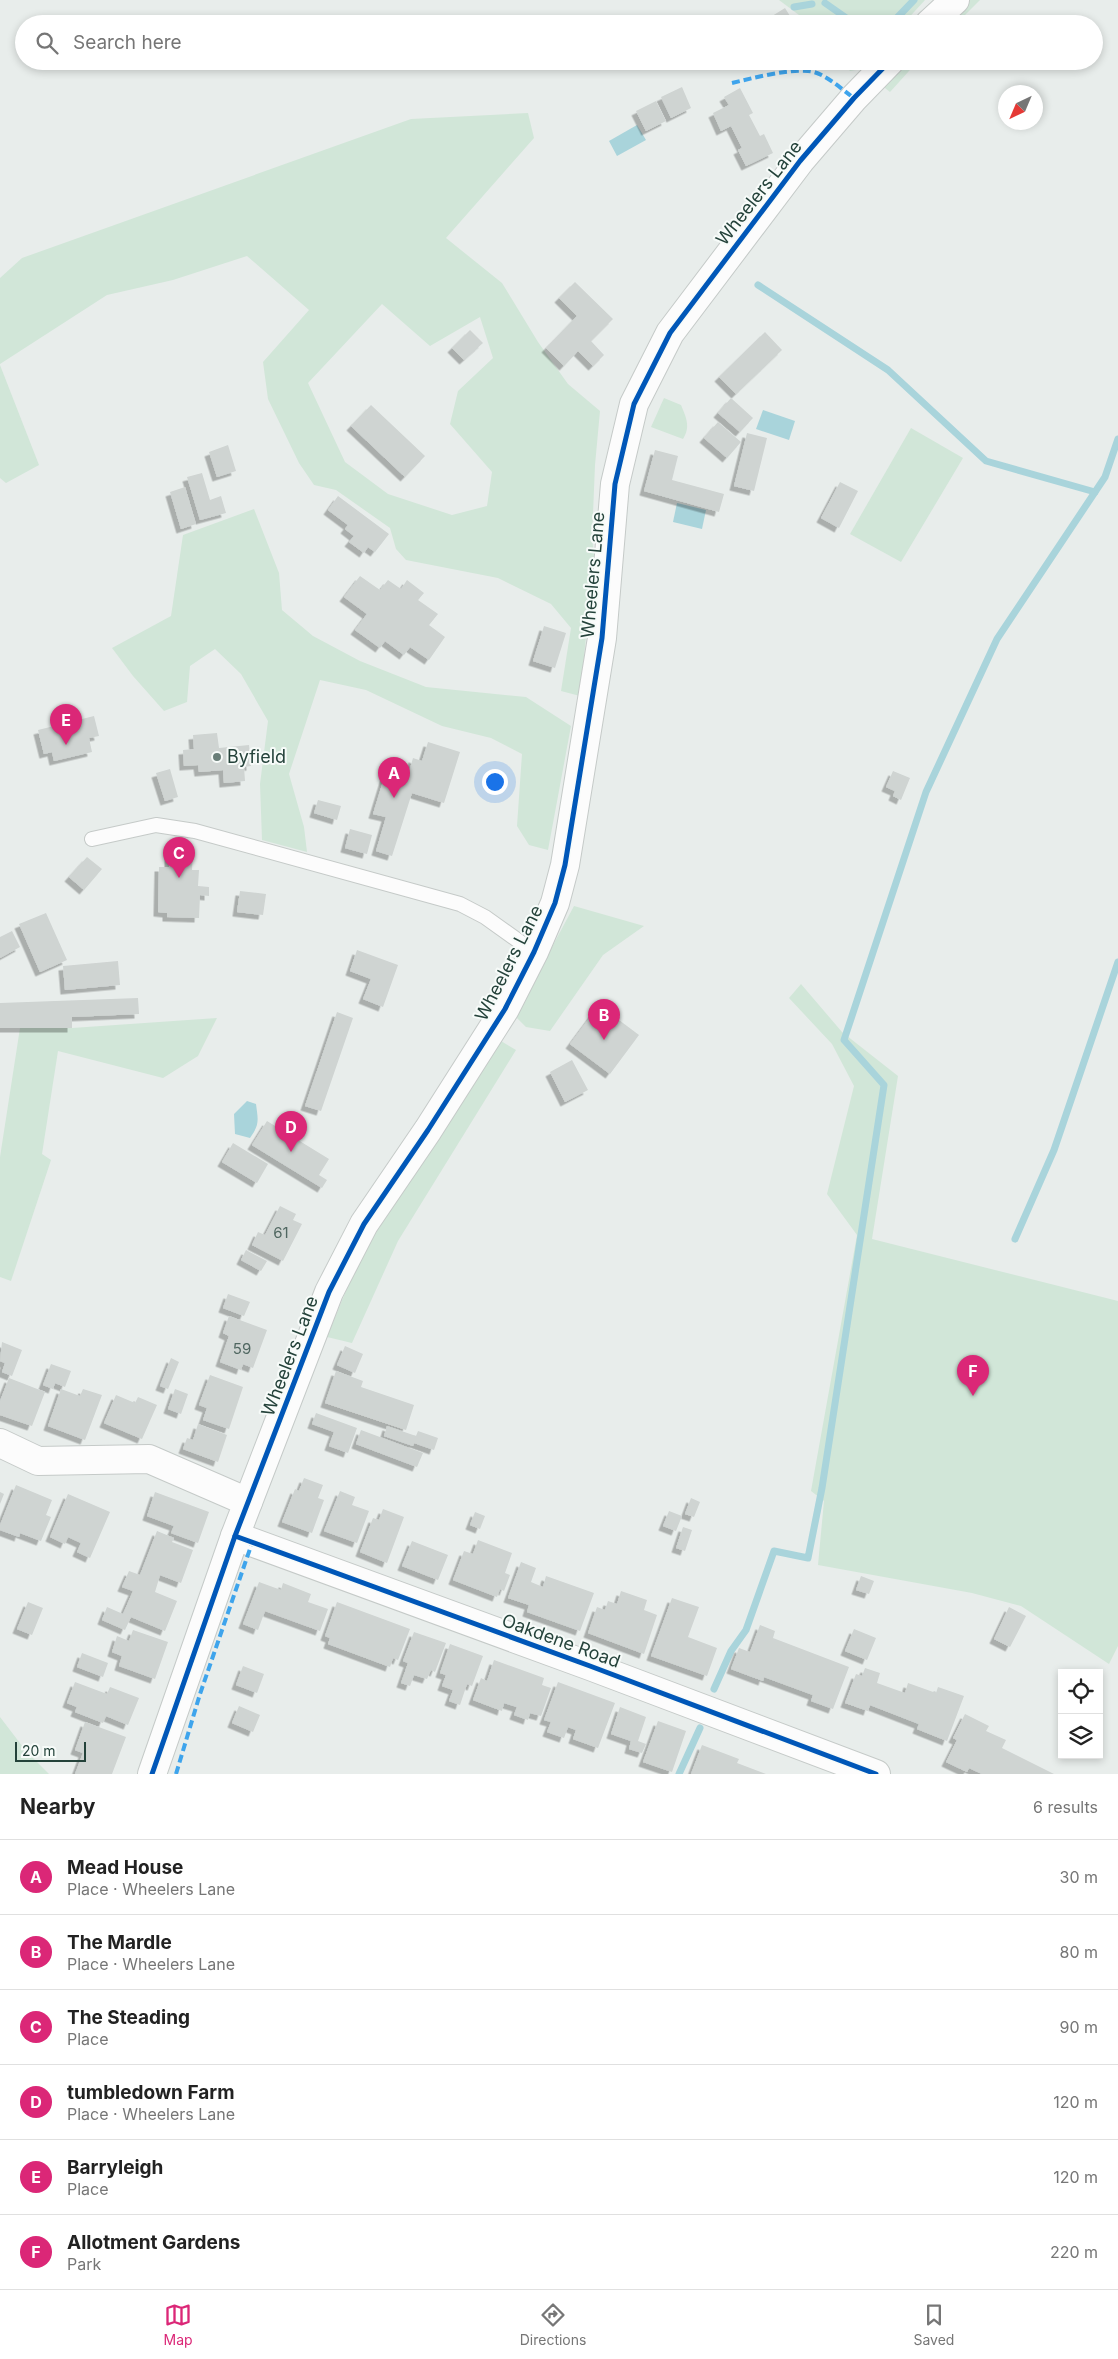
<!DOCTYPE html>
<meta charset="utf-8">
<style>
body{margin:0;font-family:Inter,sans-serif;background:#f2f2f2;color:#222}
.controls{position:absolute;right:15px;bottom:15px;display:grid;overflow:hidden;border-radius:0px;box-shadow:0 2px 8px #0003}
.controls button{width:45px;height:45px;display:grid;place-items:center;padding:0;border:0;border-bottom:1px solid #e0e0e0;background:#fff;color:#222;font:25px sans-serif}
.compass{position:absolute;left:998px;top:85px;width:45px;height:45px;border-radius:50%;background:#fff;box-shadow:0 2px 8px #0003;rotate:224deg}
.scale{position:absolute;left:15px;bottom:12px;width:71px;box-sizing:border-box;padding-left:5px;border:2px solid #24423a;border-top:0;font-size:14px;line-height:18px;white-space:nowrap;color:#24423a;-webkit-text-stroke:4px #f7fbf9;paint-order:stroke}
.you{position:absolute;left:494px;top:781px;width:18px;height:18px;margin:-12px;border:4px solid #fff;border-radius:50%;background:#1a73e8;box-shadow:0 0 0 8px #1a73e833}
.badge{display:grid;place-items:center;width:32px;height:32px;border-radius:50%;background:#db2777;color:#fff;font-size:16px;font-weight:700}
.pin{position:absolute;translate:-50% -41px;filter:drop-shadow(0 1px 2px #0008)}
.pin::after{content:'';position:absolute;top:26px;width:18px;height:15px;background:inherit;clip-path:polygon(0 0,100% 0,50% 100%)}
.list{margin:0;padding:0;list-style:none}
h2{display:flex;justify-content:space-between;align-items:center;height:65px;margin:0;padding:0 20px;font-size:21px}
h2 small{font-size:16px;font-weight:400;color:#767676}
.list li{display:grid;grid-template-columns:32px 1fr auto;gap:15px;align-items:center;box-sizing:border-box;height:75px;padding:0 20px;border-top:1px solid #e0e0e0}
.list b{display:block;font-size:19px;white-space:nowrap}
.list p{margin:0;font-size:16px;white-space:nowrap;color:#767676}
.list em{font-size:16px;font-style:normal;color:#767676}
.icon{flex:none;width:28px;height:28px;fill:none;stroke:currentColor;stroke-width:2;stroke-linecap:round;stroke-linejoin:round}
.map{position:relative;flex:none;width:1118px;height:1774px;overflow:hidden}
.search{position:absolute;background:#fff;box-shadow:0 2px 8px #0003;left:15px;right:15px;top:15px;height:55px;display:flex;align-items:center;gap:12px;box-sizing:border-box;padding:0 18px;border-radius:28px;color:#767676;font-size:19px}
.sheet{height:515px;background:#fff}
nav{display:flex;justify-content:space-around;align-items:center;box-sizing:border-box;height:70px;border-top:1px solid #e0e0e0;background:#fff;font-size:14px;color:#767676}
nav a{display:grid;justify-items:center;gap:2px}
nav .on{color:#db2777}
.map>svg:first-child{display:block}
.green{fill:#d1e6d8;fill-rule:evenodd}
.water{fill:#a9d4db}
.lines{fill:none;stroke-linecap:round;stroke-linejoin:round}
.stream{stroke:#a9d4db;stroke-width:7}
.building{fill:#cfd4d2;filter:url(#shadow)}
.lane-casing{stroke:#c5cac8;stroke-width:16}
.street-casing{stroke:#c5cac8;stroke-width:30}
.lane{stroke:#fcfcfc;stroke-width:14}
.street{stroke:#fcfcfc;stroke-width:28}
.quiet{stroke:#3ea4ec;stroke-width:4;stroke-dasharray:8 4;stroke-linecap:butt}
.cycleway-casing{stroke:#f7fbf9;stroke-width:8}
.cycleway{stroke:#0057b8;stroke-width:5}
.poi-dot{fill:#697e78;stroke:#f7fbf9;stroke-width:2}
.labels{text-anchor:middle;stroke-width:4;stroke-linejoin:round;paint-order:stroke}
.number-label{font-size:15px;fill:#506761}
.street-label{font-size:18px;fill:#24423a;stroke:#f7fbf9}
.poi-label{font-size:18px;fill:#24423a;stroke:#f7fbf9;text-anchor:start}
</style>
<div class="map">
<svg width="1118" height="1774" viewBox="0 0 1118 1774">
<defs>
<filter id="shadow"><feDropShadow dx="-4.5" dy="4.5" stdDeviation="0" flood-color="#0004"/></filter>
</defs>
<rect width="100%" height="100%" fill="#e8edeb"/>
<g class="green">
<path d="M779,0H925L903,24H811Z"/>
<path d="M967,0H980L956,24H941Z"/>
<path d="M842,61H869L862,69L850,71Z"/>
<path d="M903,61H918L890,92L880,84Z"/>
<path d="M528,113L534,138L446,238L502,283L538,342L568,384L600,411L595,465L592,538L597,579L587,627L580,696L561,691L571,628L551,604L498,578L406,560L396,549L390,528L336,490L314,485L299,463L268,399L263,362L309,310L247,256L173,280L107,295L0,364V278L22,258L411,119ZM382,304L430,346L480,317L493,358L458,391L450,424L492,472L487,506L452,515L388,494L345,462L308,383Z"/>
<path d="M0,365L39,465L6,483L0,478Z"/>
<path d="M664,398L681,405C686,417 691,427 683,439L651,427Z"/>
<path d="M911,428L963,458L901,562L850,534Z"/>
<path d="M254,509L279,573L282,610L313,636L360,661L426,687L526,697L571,726L548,850L529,845L517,826L522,754L491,738L442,726L366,690L320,680L289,774L304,827L307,852L262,840L260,784L268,721L241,674L215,649L190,666L187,702L164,711L133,676L112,648L171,616L183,535Z"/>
<path d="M574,906L644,926L603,955L550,1031L526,1027L515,1016Z"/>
<path d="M801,984L842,1032L898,1076L872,1239L1118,1301V1646L1109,1664L1021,1606L972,1593L818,1565L824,1501L811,1491L857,1235L827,1194L854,1086L832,1044L789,998Z"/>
<path d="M217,1018L198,1056L163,1078L58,1051L42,1154L51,1160L11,1281L0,1277V1157L20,1028H72Z"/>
<path d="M501,1041L516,1050L398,1241L352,1343L327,1337L371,1230L491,1048Z"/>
<path d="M0,1717L26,1751L49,1774H0Z"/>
</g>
<g class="water">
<path d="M637,125L646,140L617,156L609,141Z"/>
<path d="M763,410L795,421L789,440L756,429Z"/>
<path d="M677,503L706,510L702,529L673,522Z"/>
<path d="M247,1101L256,1104C258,1120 260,1124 250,1138L235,1134L234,1114Z"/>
</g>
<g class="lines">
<g class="stream">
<path d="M825,3L855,24"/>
<path d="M794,7L812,4"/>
<path d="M891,24L914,0"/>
<path d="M758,285L888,370L986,461L1095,492"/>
<path d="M1015,1239L1054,1150L1118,962"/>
<path d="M714,1689L731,1651L746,1630L774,1551L808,1558L822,1488L884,1085L844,1040L926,792L997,639L1105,477L1118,439"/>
<path d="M679,1774L700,1728"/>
</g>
</g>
<g class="building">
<path d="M785,8L795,24H759Z"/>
<path d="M682,87L691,108L671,118L661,97Z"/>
<path d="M740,88L753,113L749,115L760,136L764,134L773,153L746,166L738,150L742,148L731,126L721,131L713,113L729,105L724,97Z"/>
<path d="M656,101L666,121L646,131L636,111Z"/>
<path d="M575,282L613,319L591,341L604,355L593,366L578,351L564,366L546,348L577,316L559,298Z"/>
<path d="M470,330L483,343L464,360L452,348Z"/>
<path d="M765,332L782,350L736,394L719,377Z"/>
<path d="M731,398L753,418L740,432L718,413Z"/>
<path d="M371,405L425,456L405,477L351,426Z"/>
<path d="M718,422L741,442L727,458L704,438Z"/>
<path d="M747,433L767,438L754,491L734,486Z"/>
<path d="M228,445L236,471L217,477L209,452Z"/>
<path d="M655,450L678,456L672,480L724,494L719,512L644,491Z"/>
<path d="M202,473L210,500L221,496L226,513L200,520L187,477Z"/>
<path d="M840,482L858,491L839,528L821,518Z"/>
<path d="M185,487L196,524L181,529L170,492Z"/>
<path d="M338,496L389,534L375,552L368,547L364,553L349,542L354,536L345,529L348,525L328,510Z"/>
<path d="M360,576L380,590L388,580L401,589L407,580L424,593L418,600L438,614L429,625L445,637L429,660L410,647L404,655L385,641L380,648L355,630L367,614L344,597Z"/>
<path d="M544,626L566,633L555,668L533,661Z"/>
<path d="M94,716L99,736L89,738L92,752L54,761L52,752L44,754L38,730Z"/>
<path d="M217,733L219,748L249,745L251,766L244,767L245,781L224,783L223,770L199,772L198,765L184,766L183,750L194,749L193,735Z"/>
<path d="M428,742L460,752L444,803L412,793L392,856L376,851L386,817L373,814L388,765L409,772L413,758L422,761Z"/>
<path d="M170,769L178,797L165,801L156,773Z"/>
<path d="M893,771L910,778L901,800L893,796L895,791L886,787Z"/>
<path d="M318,800L341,806L337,820L314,813Z"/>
<path d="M350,829L372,835L367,854L345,848Z"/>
<path d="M169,848L193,849L192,870H199L198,886L209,887V896L200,895L199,918L167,917V913L158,912L159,867H169Z"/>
<path d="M87,857L102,869L84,890L69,877Z"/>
<path d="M240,891L266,894L263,915L237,912Z"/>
<path d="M46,913L67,960L40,972L19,924Z"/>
<path d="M12,931L20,947L0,958V937Z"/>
<path d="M357,950L398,965L383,1007L363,999L371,979L350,971Z"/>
<path d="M118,961L120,985L65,990L63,966Z"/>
<path d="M138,998L139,1014L72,1017V1028H0V1003Z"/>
<path d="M599,1005L639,1035L610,1074L570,1044Z"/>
<path d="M337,1012L353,1018L321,1111L305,1106Z"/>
<path d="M572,1060L588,1090L565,1102L550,1072Z"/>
<path d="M267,1121L329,1159L319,1175L327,1180L322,1188L252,1145Z"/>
<path d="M233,1143L268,1164L257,1183L222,1162Z"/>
<path d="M280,1206L296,1214L293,1220L302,1224L283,1261L252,1245L258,1232L265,1235Z"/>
<path d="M246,1250L267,1261L261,1271L241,1260Z"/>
<path d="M228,1294L250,1302L244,1316L223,1308Z"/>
<path d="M229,1316L267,1330L253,1368L243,1364L241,1370L220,1362L229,1336L223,1333Z"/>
<path d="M2,1342L22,1350L12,1376L2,1372L5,1363L0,1361Z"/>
<path d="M345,1346L363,1354L355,1373L337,1365Z"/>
<path d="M171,1358L179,1362L168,1389L160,1386Z"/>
<path d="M51,1364L71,1371L65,1387L55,1383L53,1389L43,1385Z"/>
<path d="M336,1371L363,1381L361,1387L414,1405L406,1430L325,1403Z"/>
<path d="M210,1375L243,1387L229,1429L203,1420L207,1408L199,1405Z"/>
<path d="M9,1378L45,1392L32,1426L0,1415V1401Z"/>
<path d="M61,1389L80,1396L83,1389L102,1395L85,1440L48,1426Z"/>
<path d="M175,1389L188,1394L181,1414L168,1409Z"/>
<path d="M116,1395L135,1403L138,1397L157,1405L142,1439L104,1423Z"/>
<path d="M316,1413L357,1428L348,1453L329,1446L334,1432L312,1424Z"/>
<path d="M198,1424L227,1435L218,1462L183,1449L187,1438L193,1440Z"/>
<path d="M387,1426L416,1436L418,1431L438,1438L434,1450L414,1443L413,1446L384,1436Z"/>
<path d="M361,1430L423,1453L417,1467L356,1444Z"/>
<path d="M304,1478L323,1485L318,1498L324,1500L312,1533L282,1522L295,1489L299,1491Z"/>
<path d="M16,1485L52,1500L46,1515L51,1517L41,1541L20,1533L19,1537L0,1530V1525Z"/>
<path d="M340,1491L355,1497L352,1505L369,1511L357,1543L324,1531Z"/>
<path d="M0,1492L4,1494L0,1504Z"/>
<path d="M155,1492L209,1512L198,1543L171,1533L174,1526L147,1516Z"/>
<path d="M68,1494L110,1512L90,1558L77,1552L81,1543L68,1537L65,1544L50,1537Z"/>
<path d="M691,1498L700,1502L694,1517L685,1514Z"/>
<path d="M383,1509L404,1517L387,1563L360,1552L373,1518L379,1520Z"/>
<path d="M669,1511L682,1516L676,1531L663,1526Z"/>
<path d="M475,1512L485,1516L480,1529L470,1525Z"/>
<path d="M683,1527L692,1530L685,1551L676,1548Z"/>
<path d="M157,1531L174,1538L172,1542L193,1550L181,1583L160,1575L158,1582L155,1592L177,1601L165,1631L131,1617L125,1630L102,1620L107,1607L123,1614L133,1591L122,1587L129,1571L140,1575Z"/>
<path d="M478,1540L512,1553L505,1573L510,1575L504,1591L500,1589L497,1597L453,1580L464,1551L473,1554Z"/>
<path d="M412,1541L448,1555L438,1580L402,1566Z"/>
<path d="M521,1562L536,1568L531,1582L543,1587L546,1576L594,1593L580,1631L527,1612L529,1605L508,1598Z"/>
<path d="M861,1576L874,1581L869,1594L856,1590Z"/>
<path d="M259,1582L281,1590L283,1583L311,1594L308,1602L328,1609L320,1631L265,1611L258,1630L243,1624Z"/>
<path d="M621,1591L647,1600L644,1610L657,1615L644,1654L588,1633L597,1607L605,1610L608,1601L617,1604Z"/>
<path d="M672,1598L699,1607L688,1637L717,1648L707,1676L651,1656Z"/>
<path d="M28,1602L43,1608L32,1635L17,1629Z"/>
<path d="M337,1602L410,1629L398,1660L393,1658L390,1667L328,1644L330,1638L325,1636Z"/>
<path d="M1009,1607L1026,1616L1010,1647L994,1639Z"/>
<path d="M760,1625L775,1631L773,1638L849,1667L833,1709L811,1701L813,1695L764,1677L763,1681L731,1669L739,1648L750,1652Z"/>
<path d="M854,1629L876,1638L867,1660L845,1651Z"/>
<path d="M133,1630L168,1642L155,1679L119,1666L122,1656L112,1652L117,1636L129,1641Z"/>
<path d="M414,1632L446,1643L435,1672L431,1670L427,1679L414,1675L410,1686L401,1683L408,1663L403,1661Z"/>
<path d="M450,1644L483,1656L472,1686L467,1684L460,1705L449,1701L453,1690L442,1686L446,1675L440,1673Z"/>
<path d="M82,1653L108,1663L103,1677L77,1667Z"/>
<path d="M494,1660L544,1678L542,1685L551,1688L541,1716L530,1713L528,1720L514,1715L517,1707L504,1703L502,1711L473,1700L481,1678L487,1681Z"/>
<path d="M243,1666L264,1674L257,1693L236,1685Z"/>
<path d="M865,1668L880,1673L877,1683L905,1693L908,1683L936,1693L938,1687L964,1696L947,1741L917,1729L919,1724L870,1705L868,1711L845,1703L856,1674L862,1676Z"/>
<path d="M75,1682L107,1694L110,1687L139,1698L128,1725L106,1716L103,1723L75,1712L77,1707L67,1703Z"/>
<path d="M558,1682L615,1703L598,1748L573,1739L576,1730L568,1727L564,1738L547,1732L551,1722L544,1720Z"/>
<path d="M239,1706L260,1715L253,1732L232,1723Z"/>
<path d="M620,1707L646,1717L638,1741L646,1744L642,1753L629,1749L631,1741L611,1734Z"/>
<path d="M965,1714L989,1726L986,1731L1006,1740L1002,1748L1054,1774H982L969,1768L967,1772L946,1762L957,1740L953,1738Z"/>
<path d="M658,1721L686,1731L672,1772L643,1762Z"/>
<path d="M85,1722L126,1737L112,1774H75L83,1753L75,1750Z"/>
<path d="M702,1745L739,1759L737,1763L766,1774H691Z"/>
</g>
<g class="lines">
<defs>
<path id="lane" d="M92,839L156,825L195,831L460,904L485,917L534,952"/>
<g id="street">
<path d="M929,24L955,0"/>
<path d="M0,1443L38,1461L149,1459L248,1502"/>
<path d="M235,1536L590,1666L876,1774"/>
<path d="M152,1774L235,1536L329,1292L364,1224L428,1130L505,1009L534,952L555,903L565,865L602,638L615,484L634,404L670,333L800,161L854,98L890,61"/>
</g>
</defs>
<use href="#lane" class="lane-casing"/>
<use href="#street" class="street-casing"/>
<use href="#lane" class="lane"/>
<use href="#street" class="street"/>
<g class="quiet">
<path d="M732,83C753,78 787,69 808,71C824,72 841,89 854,98"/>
<path d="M176,1774L200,1694L252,1543"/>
</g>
<defs>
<g id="cycleway">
<path d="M235,1536L590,1666L876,1774"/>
<path d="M152,1774L235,1536L329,1292L364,1224L428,1130L505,1009L534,952L555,903L565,865L602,638L615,484L634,404L670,333L800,161L854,98L890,61"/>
</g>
</defs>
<use href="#cycleway" class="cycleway-casing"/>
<use href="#cycleway" class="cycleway"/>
</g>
<circle class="poi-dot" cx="217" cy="757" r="5"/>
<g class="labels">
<g class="number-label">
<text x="281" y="1238">61</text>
<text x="242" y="1354">59</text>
</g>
<g class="street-label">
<text transform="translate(759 193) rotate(-52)" y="6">Wheelers Lane</text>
<text transform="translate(593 575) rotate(-85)" y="6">Wheelers Lane</text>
<text transform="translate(509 963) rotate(-63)" y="6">Wheelers Lane</text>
<text transform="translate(290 1356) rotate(-69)" y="6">Wheelers Lane</text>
<text transform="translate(561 1641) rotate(20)" y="6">Oakdene Road</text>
</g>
<g class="poi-label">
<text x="227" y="763">Byfield</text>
</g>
</g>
</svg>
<div class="controls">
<button><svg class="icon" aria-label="locate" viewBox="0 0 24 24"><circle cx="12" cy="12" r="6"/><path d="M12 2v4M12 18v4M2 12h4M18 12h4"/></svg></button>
<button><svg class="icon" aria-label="layers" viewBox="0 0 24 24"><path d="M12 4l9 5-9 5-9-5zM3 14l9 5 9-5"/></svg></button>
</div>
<svg class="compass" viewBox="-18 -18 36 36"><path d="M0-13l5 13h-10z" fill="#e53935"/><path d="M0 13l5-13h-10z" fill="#767676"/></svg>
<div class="scale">20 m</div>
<div class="you"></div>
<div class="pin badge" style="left:394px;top:798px">A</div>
<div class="pin badge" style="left:604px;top:1040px">B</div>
<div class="pin badge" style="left:179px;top:878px">C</div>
<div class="pin badge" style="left:291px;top:1152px">D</div>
<div class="pin badge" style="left:66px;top:745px">E</div>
<div class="pin badge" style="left:973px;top:1396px">F</div>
<div class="search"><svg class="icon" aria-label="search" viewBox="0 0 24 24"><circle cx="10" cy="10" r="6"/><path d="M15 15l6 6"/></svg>Search here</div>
</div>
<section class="sheet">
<h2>Nearby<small>6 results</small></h2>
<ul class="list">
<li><span class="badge">A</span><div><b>Mead House</b><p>Place · Wheelers Lane</p></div><em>30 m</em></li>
<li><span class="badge">B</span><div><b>The Mardle</b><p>Place · Wheelers Lane</p></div><em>80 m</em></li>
<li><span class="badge">C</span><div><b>The Steading</b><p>Place</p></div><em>90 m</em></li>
<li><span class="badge">D</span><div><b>tumbledown Farm</b><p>Place · Wheelers Lane</p></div><em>120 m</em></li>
<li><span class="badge">E</span><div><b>Barryleigh</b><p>Place</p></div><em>120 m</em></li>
<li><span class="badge">F</span><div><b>Allotment Gardens</b><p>Park</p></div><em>220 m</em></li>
</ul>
</section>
<nav>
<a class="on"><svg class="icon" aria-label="map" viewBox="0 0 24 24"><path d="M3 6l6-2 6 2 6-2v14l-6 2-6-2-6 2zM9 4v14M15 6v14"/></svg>Map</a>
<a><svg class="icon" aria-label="directions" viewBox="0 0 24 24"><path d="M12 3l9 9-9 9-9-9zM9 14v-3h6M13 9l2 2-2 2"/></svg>Directions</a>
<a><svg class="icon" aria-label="saved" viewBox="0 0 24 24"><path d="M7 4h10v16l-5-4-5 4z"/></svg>Saved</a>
</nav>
